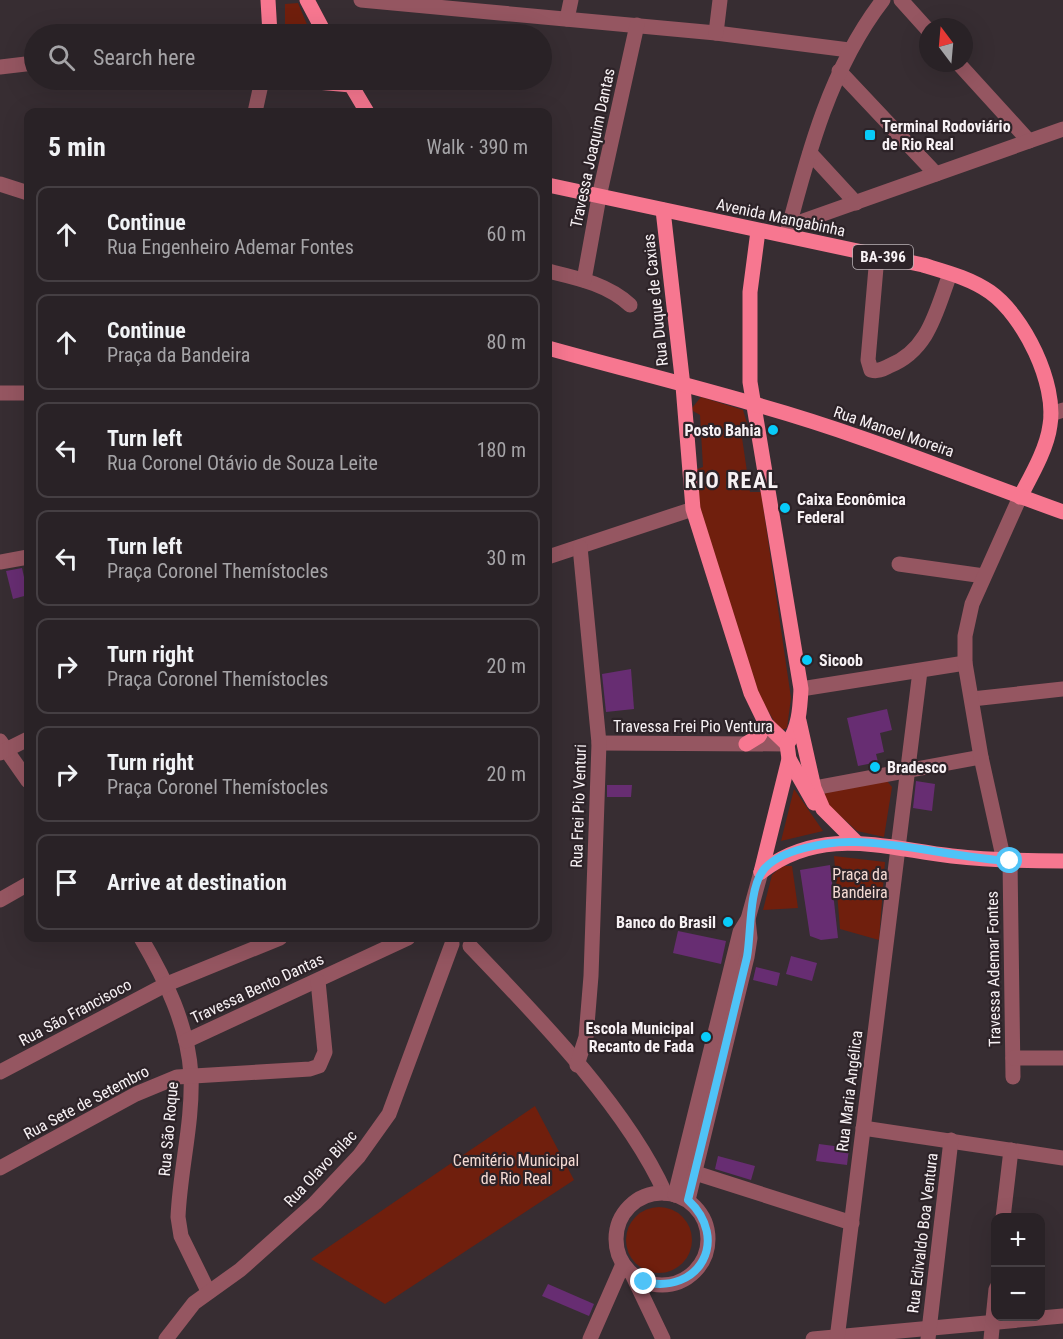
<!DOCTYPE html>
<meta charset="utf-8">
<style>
body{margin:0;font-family:"Roboto Condensed",sans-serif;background:#352f32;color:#f1f3f6}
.controls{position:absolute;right:18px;bottom:18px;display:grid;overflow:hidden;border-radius:12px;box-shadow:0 6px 24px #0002}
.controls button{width:54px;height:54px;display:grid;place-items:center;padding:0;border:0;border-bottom:2px solid #453f43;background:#292226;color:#f1f3f6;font:30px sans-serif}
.compass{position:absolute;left:919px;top:18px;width:54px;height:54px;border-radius:50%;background:#292226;box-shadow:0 6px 24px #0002;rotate:344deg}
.stop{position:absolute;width:18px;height:18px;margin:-14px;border:4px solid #4fc3f7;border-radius:50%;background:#fff}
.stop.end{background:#4fc3f7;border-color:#fff;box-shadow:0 2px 6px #0008}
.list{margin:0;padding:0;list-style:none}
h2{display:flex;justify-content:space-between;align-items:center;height:78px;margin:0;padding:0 24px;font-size:26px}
h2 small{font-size:20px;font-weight:400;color:#a5a4a7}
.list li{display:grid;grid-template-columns:39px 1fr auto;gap:18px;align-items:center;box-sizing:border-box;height:96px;margin:0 12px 12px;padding:0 12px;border:2px solid #453f43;border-radius:12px}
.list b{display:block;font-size:22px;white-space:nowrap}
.list p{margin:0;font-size:20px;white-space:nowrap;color:#a5a4a7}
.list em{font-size:20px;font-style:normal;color:#a5a4a7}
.icon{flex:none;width:33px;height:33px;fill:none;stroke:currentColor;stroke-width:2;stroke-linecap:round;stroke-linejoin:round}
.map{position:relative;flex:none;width:1063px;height:1339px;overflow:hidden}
.search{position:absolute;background:#292226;box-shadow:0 6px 24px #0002;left:24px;top:24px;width:528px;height:66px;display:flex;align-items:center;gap:15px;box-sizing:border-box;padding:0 21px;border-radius:33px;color:#a5a4a7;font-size:22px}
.panel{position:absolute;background:#292226;box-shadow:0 6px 24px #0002;left:24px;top:108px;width:528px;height:834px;border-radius:12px}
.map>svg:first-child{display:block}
.green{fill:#701f0d}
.building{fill:#672d72}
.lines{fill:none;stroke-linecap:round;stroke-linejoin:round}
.minor{stroke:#955661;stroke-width:15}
.major{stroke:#f77790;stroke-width:15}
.route{stroke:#4fc3f7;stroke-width:8}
.poi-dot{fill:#08cbf9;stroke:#2d2328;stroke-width:2}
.labels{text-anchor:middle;stroke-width:4.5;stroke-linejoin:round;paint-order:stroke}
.shield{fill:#2d2328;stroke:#bab3b7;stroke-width:1.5}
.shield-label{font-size:15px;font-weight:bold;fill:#f7f1f4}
.poi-label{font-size:16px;font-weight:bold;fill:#f7f1f4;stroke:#2d2328;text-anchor:start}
.street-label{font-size:16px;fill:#f7f1f4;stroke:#2d2328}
.park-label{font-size:16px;fill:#f5dad3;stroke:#2d2328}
.district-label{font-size:22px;font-weight:bold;letter-spacing:1.5px;fill:#f7f1f4;stroke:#2d2328}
</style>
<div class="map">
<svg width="1063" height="1339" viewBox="0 0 1063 1339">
<rect width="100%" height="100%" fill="#372d32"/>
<g class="green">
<path d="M298,3L311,34H285V4Z"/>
<path d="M701,397L743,410L749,430L741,431L750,492H761L791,698L787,728L780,731L755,689L699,512L695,470L703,467L700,415L693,411L692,408Z"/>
<path d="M887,781L892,787L884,837L857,831L825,802V793Z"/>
<path d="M794,789L823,831L781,841Z"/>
<path d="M834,856L885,862L879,940L840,929Z"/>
<path d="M782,866H792L798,908L763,910L772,875Z"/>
<path d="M535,1106L574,1180L385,1304L311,1259Z"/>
<circle cx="659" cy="1240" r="33"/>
</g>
<g class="building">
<path d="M22,568L28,595L13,599L6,571Z"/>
<path d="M631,669L634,709L606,712L602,674Z"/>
<path d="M887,709L892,730L880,733L884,752L876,754L878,762L858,766L847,718Z"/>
<path d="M916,781L935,784L932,811L913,808Z"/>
<path d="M607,785H632L631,797H607Z"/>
<path d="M830,865L838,938L821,940L810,936L800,870Z"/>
<path d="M678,931L726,941L721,964L673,953Z"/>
<path d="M791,956L817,963L812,981L786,974Z"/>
<path d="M756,967L780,973L777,986L753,980Z"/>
<path d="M819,1144L849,1148L847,1165L816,1161Z"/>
<path d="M718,1156L755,1166L751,1180L715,1169Z"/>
<path d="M548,1284L594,1304L589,1316L542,1296Z"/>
</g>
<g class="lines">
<g class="minor">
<path d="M361,0L716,33L849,50"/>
<path d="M901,0L928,30"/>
<path d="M567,19L571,0"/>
<path d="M716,33L720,0"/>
<path d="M958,63L1029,141"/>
<path d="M0,67L34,63"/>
<path d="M839,71L936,174"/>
<path d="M255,112L262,80"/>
<path d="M810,153L856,203"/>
<path d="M0,184L28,193"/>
<path d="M789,226L1063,129"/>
<path d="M787,234C808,153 831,67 883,0"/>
<path d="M877,256L868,360L871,370C878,372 883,369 889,366C929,350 936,311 950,274"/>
<path d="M548,271C577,278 607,284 630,305"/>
<path d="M584,280L599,197L637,25"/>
<path d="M0,393H28"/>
<path d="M1051,414L1063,410"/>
<path d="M548,557L693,509"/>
<path d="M0,562L28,557"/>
<path d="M899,564L984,576"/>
<path d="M801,689L965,663"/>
<path d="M972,699L1063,689"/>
<path d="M0,741L28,781"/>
<path d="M599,743L787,744"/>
<path d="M0,753L28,739"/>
<path d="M814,788L981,757"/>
<path d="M1004,861L981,757L965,663V636L972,604L1020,497"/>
<path d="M1010,861L1013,1077"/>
<path d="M0,900L28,884"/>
<path d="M141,938C165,979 188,1025 191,1075C193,1122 180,1170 178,1217L181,1236L208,1291"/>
<path d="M470,946C536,1015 626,1106 665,1193"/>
<path d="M186,1041L408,938"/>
<path d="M1013,1058H1063"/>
<path d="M577,1065L586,1037L591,976L599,743L580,547"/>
<path d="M0,1072L167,984L280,938"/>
<path d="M863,1128L1063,1158"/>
<path d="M0,1168L136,1094L177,1077L310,1069L319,1066L325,1052L318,981"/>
<path d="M686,1170L852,1223"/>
<circle cx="662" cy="1239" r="46"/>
<path d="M675,1195L740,932L748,919L761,872"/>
<path d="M688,1200L747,957L750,938L748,919"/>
<path d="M1003,1218L1011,1150"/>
<path d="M632,1274L663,1339"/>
<path d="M166,1339L194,1303L240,1270L315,1203L359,1156L389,1114L452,944"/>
<path d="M590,1339L623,1264"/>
<path d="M813,1339L1063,1316"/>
<path d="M837,1339L920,671"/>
<path d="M928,1339L951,1140"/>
<path d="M991,1339L996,1289"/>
</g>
<g class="major">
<path d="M268,0L270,34"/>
<path d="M307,0L325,34"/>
<path d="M294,80L351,85"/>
<path d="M348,80L367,112"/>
<path d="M548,185L923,265C946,272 970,278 990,292C1024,316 1057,384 1050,425C1047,449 1031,476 1020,497"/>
<path d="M663,210L683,386L693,509L751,693L766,724L787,744"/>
<path d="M758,231L750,292V382L801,689C800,708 799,729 787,744"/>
<path d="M548,348C616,367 685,384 754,404C859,433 960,475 1063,512"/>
<path d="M799,721L814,788L823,809L856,842"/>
<path d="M746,744L759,736L766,724"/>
<path d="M789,759L814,803"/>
<path d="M761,872C822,825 883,848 952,856C989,860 1026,861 1063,861"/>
<path d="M761,872L789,759L787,744"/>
</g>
</g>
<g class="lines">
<path class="route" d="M644,1282C700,1295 730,1239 688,1200L747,957C751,935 749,891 762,872C777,849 830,841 855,842C905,843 959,858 1010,861"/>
</g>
<g class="poi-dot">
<rect x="864" y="129" width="12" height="12" rx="3"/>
<circle cx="773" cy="430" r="6"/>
<circle cx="785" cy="508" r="6"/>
<circle cx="807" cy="660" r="6"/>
<circle cx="875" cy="767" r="6"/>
<circle cx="728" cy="922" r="6"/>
<circle cx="706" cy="1037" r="6"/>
</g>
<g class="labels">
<rect class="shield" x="853" y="245" width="60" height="24" rx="4.5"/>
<g class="shield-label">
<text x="883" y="262">BA-396</text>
</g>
<g class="poi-label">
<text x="882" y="132">Terminal Rodoviário<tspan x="882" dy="18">de Rio Real</tspan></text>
<text x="761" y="436" text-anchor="end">Posto Bahia</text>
<text x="797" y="505">Caixa Econômica<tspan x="797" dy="18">Federal</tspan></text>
<text x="819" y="666">Sicoob</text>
<text x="887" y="773">Bradesco</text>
<text x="716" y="928" text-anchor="end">Banco do Brasil</text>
<text x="694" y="1034" text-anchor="end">Escola Municipal<tspan x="694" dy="18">Recanto de Fada</tspan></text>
</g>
<g class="street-label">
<text transform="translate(592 148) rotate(-78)" y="6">Travessa Joaquim Dantas</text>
<text transform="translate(781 217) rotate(12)" y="6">Avenida Mangabinha</text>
<text transform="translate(655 300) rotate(-96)" y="6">Rua Duque de Caxias</text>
<text transform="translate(894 431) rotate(19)" y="6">Rua Manoel Moreira</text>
<text x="693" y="732">Travessa Frei Pio Ventura</text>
<text transform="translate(578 806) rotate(-88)" y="6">Rua Frei Pio Venturi</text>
<text transform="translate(993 969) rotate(-91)" y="6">Travessa Ademar Fontes</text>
<text transform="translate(257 988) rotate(-25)" y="6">Travessa Bento Dantas</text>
<text transform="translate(75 1012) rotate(-28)" y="6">Rua São Francisoco</text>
<text transform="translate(849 1091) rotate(-83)" y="6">Rua Maria Angélica</text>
<text transform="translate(86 1102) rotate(-28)" y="6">Rua Sete de Setembro</text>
<text transform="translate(168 1129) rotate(-85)" y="6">Rua São Roque</text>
<text transform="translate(320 1168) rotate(-47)" y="6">Rua Olavo Bilac</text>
<text transform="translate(922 1233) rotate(-83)" y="6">Rua Edivaldo Boa Ventura</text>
</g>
<g class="park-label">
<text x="860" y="880">Praça da<tspan x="860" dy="18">Bandeira</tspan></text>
<text x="516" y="1166">Cemitério Municipal<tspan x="516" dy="18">de Rio Real</tspan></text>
</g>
<g class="district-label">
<text x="732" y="488">RIO REAL</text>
</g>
</g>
</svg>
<div class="controls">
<button>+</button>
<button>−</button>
</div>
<svg class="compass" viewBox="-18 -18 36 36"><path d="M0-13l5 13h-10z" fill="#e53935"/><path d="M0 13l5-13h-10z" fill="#a5a4a7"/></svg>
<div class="stop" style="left:1010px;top:861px"></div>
<div class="stop end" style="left:644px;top:1282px"></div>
<div class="search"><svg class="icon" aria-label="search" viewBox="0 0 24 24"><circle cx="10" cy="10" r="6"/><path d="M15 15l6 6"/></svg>Search here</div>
<section class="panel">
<h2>5 min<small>Walk · 390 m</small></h2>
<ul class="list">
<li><svg class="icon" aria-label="ahead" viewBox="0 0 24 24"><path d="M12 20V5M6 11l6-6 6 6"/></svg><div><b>Continue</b><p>Rua Engenheiro Ademar Fontes</p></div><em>60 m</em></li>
<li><svg class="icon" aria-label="ahead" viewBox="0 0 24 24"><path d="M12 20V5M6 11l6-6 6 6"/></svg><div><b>Continue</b><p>Praça da Bandeira</p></div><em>80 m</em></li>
<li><svg class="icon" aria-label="left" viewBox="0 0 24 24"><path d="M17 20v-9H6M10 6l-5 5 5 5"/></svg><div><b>Turn left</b><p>Rua Coronel Otávio de Souza Leite</p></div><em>180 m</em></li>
<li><svg class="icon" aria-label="left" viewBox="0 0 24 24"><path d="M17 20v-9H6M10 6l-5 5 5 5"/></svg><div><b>Turn left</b><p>Praça Coronel Themístocles</p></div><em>30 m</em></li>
<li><svg class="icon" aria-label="right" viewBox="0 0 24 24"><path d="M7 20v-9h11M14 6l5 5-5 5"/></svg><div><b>Turn right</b><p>Praça Coronel Themístocles</p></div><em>20 m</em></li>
<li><svg class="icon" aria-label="right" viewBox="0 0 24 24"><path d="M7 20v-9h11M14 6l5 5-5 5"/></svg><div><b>Turn right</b><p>Praça Coronel Themístocles</p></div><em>20 m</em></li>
<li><svg class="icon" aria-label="arrive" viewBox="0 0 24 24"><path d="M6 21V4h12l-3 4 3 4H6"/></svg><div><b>Arrive at destination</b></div></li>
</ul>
</section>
</div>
